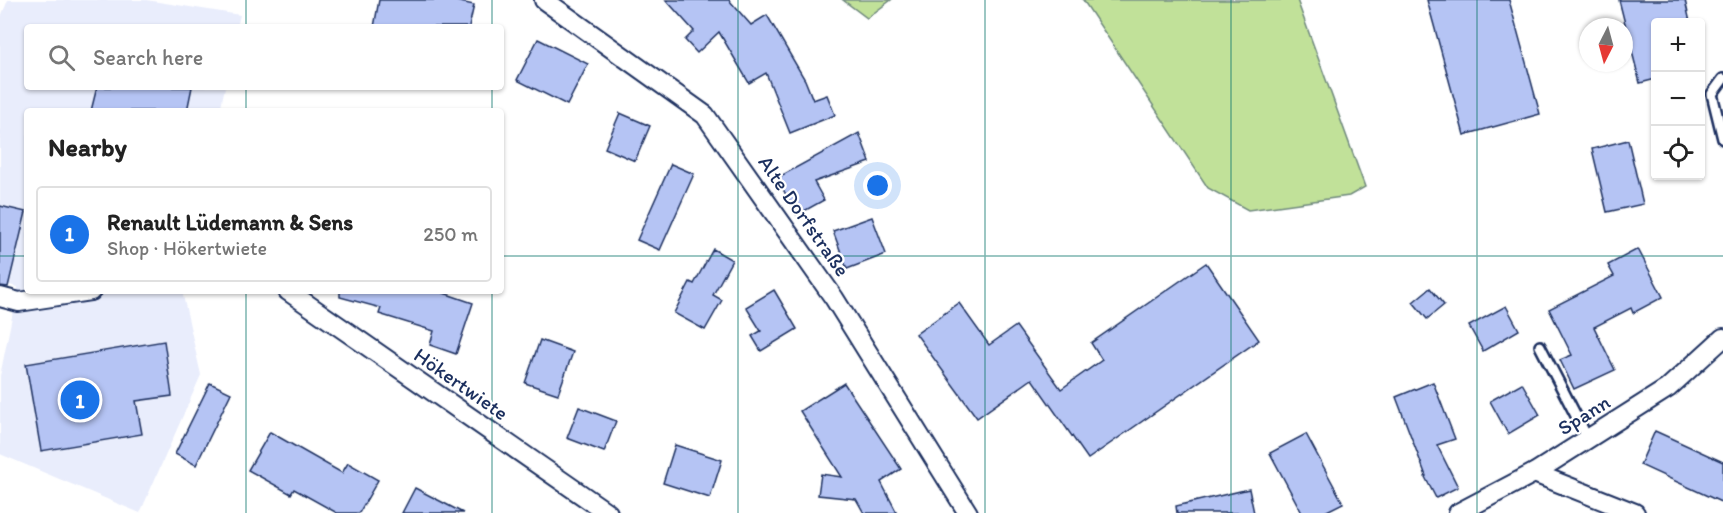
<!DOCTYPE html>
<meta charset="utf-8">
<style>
body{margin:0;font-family:Itim,sans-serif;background:#f2f2f2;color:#222}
.controls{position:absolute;right:18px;top:18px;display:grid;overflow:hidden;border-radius:6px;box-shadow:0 2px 4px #0004}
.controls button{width:54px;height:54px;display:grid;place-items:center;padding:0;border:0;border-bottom:2px solid #e0e0e0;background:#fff;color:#222;font:30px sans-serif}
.compass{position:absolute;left:1579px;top:18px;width:54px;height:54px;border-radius:50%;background:#fff;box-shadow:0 2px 4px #0004;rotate:186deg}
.you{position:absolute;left:878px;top:186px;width:21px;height:21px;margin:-15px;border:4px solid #fff;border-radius:50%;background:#1a73e8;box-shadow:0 0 0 9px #1a73e833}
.badge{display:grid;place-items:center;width:39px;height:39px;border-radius:50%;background:#1a73e8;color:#fff;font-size:20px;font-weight:700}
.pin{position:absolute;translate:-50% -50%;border:3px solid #fff;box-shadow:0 2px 6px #0006}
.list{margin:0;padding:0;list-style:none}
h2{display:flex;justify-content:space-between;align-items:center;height:78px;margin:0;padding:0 24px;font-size:26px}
h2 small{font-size:20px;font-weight:400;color:#767676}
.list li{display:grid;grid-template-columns:39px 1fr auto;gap:18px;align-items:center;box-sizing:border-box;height:96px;margin:0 12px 12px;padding:0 12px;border:2px solid #e0e0e0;border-radius:6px}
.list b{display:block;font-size:22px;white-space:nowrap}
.list p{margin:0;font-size:20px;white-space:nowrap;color:#767676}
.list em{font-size:20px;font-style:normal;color:#767676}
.icon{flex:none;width:33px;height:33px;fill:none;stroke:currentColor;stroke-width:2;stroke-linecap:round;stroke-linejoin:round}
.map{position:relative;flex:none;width:1723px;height:513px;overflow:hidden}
.search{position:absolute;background:#fff;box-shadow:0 2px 4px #0004;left:24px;top:24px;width:480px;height:66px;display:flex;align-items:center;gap:15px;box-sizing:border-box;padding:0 21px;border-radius:6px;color:#767676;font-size:22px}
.panel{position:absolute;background:#fff;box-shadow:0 2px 4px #0004;left:24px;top:108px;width:480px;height:186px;border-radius:6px}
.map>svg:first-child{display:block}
.built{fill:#e9edfc}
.green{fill:#c1e199;stroke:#6e887c;stroke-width:1.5}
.building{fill:#b5c4f4;stroke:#1b2f5e;stroke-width:1.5}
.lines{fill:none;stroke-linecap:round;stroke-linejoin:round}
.lane-casing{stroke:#1b2f5e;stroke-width:14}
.street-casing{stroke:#1b2f5e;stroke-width:22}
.lane{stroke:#fff;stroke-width:9}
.street{stroke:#fff;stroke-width:18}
.grid{fill:none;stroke:#0f766e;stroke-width:1.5;stroke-opacity:0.55}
.labels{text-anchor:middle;stroke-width:4.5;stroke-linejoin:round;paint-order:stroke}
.street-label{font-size:21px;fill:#1b2f5e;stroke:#fff}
</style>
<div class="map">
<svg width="1723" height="513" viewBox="0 0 1723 513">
<rect width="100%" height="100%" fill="#fff"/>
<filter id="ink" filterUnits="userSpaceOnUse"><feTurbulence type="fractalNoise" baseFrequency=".0167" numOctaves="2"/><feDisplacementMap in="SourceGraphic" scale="12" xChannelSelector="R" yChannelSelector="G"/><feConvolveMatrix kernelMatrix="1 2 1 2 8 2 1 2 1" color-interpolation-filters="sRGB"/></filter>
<g filter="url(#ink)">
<path class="built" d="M8,0H146L240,15L237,27H27V87H225L220,111H27V291H182L201,375L140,513L0,454V376L18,287L0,283V19Z"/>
<g class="green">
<path d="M843,0H891L867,18Z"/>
<path d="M1083,0H1297L1365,187L1349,196L1248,210L1208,188Z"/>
</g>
<g class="building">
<path d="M379,0H451L474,5L469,27H374Z"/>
<path d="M666,0H729L751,25L767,15L805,80L813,100L827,95L835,115L790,133L766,73L749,83L719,32L697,53L685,40L694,31Z"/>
<path d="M1427,0H1509L1540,114L1464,135Z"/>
<path d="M1619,0H1685L1690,22H1656V79L1640,83Z"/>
<path d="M538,39L588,64L567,105L517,80Z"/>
<path d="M97,87H192L187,111H91Z"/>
<path d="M620,113L650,126L635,161L605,148Z"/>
<path d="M859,133L870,162L814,182L824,200L797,215L777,178Z"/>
<path d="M1628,140L1643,204L1607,212L1592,149Z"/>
<path d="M671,164L694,174L660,250L637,240Z"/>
<path d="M0,206L26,212L8,287L0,286Z"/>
<path d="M872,217L886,254L847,269L833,231Z"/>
<path d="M713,249L732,260L713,295L722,300L705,330L674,313L690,282L694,284Z"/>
<path d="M1638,249L1663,297L1633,313L1631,308L1594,327L1615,370L1574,389L1560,360L1572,355L1549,309L1614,276L1608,265Z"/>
<path d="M1206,263L1259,340L1088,459L1032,379L977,418L916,334L959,303L989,345L1016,326L1061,389L1102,360L1091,343Z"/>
<path d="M1430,288L1444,305L1427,319L1413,302Z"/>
<path d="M774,290L797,329L761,351L752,336L761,331L746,307Z"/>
<path d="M340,291H438L473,303L456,354L430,345L434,331L379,314L381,308L340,297Z"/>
<path d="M1506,306L1519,330L1483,351L1469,326Z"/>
<path d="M540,340L573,352L558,394L525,383Z"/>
<path d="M164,341L172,396L136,401L142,434L41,451L26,364Z"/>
<path d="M1433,382L1455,439L1437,445L1458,487L1436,498L1425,477L1426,476L1396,397Z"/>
<path d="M210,383L231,393L196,465L175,454Z"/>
<path d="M844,383L901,469L881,482L897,513H864L856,499L818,495L821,474L842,477L800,411Z"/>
<path d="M1522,383L1540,415L1508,434L1490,401Z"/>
<path d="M579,407L616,421L604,452L567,438Z"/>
<path d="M1655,431L1723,462V503L1640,465Z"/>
<path d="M270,432L342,473L348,463L378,480L359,513H337L294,489L291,494L248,470Z"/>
<path d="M1306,434L1343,503L1323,513H1302L1270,453Z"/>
<path d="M675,445L722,460L710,498L663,483Z"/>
<path d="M415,488L463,513H402Z"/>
<path d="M1249,489L1254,513H1177L1176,506Z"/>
</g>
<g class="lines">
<defs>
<g id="lane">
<path d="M1723,79L1712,94L1723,139"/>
<path d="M1540,346L1588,439"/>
</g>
<g id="street">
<path d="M544,0L705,115L834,298L968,513"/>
<path d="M288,291L608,513"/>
<path d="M0,297L19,302L91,291"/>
<path d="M1534,473L1635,513"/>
<path d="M1458,513L1534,473L1668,388L1723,338"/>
</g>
</defs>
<use href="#lane" class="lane-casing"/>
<use href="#street" class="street-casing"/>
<use href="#lane" class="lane"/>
<use href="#street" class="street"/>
</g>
</g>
<path class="grid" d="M246,0V27M492,0V27M738,0V513M985,0V513M1231,0V513M1477,0V513M246,87V111M492,87V111M0,256H27M501,256H1723M246,291V513M492,291V513"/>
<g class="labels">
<g class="street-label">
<text transform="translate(804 216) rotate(55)" y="7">Alte Dorfstraße</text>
<text transform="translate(461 384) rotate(35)" y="7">Hökertwiete</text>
<text transform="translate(1584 415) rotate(-32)" y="7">Spann</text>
</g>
</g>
</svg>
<div class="controls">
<button>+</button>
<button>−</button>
<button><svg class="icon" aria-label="locate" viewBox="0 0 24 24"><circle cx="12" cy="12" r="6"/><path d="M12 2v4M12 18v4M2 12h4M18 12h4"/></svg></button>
</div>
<svg class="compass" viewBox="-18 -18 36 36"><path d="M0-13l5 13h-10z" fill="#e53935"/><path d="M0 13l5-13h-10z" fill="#767676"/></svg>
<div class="you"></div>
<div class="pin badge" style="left:80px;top:400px">1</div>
<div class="search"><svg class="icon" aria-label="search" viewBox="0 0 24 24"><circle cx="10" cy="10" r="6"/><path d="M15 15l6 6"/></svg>Search here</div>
<section class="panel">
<h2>Nearby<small></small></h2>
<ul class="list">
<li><span class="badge">1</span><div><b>Renault Lüdemann &amp; Sens</b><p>Shop · Hökertwiete</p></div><em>250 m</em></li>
</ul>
</section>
</div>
